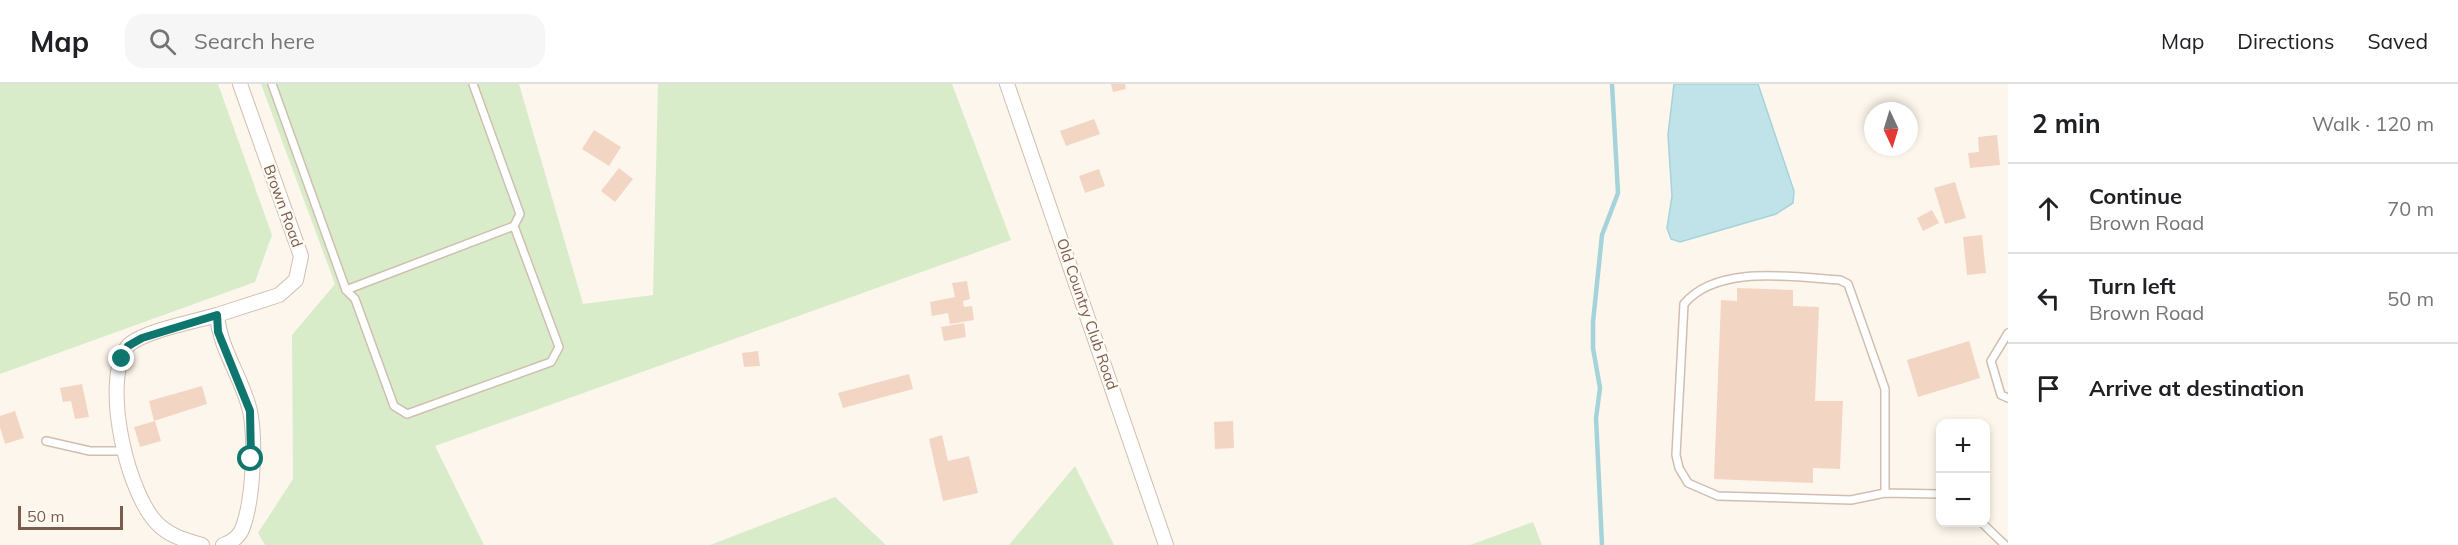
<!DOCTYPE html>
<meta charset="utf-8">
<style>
body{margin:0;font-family:Mulish,sans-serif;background:#f6f6f6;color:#202124}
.controls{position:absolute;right:18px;bottom:18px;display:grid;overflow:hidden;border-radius:12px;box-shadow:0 3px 9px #0003}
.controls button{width:54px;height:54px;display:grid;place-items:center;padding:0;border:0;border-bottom:2px solid #e0e0e0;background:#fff;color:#202124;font:30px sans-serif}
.compass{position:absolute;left:1864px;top:18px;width:54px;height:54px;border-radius:50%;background:#fff;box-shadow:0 3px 9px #0003;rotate:176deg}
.scale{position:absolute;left:18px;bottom:15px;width:105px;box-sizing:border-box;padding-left:6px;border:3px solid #7a5c4d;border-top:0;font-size:16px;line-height:21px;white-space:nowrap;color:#7a5c4d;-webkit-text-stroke:4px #fffaf3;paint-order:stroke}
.stop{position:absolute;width:18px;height:18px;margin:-14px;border:4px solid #0f766e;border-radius:50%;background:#fff}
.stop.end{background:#0f766e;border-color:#fff;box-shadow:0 2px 6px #0008}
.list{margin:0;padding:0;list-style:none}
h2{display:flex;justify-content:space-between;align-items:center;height:78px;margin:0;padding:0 24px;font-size:26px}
h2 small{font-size:20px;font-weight:400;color:#757577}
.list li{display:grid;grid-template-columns:39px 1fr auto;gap:18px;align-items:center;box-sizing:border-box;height:90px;padding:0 24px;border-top:2px solid #e0e0e0}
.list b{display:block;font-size:22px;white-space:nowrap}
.list p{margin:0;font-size:20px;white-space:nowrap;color:#757577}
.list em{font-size:20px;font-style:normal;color:#757577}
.icon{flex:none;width:33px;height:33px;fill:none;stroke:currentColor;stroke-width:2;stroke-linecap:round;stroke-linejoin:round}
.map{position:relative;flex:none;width:2008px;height:461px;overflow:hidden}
header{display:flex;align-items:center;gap:36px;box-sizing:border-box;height:84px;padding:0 30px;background:#fff;border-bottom:2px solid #e0e0e0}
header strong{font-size:28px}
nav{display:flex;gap:33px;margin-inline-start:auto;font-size:21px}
.search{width:420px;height:54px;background:#f6f6f6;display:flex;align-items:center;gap:15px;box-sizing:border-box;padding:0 21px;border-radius:18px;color:#757577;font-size:22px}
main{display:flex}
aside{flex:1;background:#fff}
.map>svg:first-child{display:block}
.green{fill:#d8ecc9}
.water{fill:#bfe3e8;stroke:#a5d3da;stroke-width:1.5}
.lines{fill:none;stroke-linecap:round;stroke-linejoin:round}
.stream{stroke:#a5d3da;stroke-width:4.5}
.building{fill:#f3d5c3}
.service-casing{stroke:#d1beb0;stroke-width:10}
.minor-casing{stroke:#d1beb0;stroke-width:16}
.service{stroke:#fff;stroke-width:7}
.minor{stroke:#fff;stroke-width:14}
.route{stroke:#0f766e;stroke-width:8}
.labels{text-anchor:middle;stroke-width:4.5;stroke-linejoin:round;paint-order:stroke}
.street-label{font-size:15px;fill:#7a5c4d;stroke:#fffaf3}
</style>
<header>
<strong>Map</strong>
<div class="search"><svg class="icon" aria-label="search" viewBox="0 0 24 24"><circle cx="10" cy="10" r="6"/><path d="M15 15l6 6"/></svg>Search here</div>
<nav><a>Map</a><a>Directions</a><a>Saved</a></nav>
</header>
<main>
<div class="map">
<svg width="2008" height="461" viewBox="0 0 2008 461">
<rect width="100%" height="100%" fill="#fdf6ec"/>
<g class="green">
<path d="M0,0H218L272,151L255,198L0,290Z"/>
<path d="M261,0H519L583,220L653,211L658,0H952L1011,156L435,362L484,461H265L258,449L293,395L292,251L335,200Z"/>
<path d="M1075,382L1114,461H1009Z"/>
<path d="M835,413L886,461H710Z"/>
<path d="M1533,438L1542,461H1470Z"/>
</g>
<path class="water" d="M1674,0H1758L1794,107L1793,119L1776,130L1680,158L1671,155L1667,144L1672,112L1668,51Z"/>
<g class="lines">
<path class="stream" d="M1602,461L1596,334L1600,304L1593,264V238L1602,151L1618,109L1612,0"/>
</g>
<g class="building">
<path d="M1111,0H1125L1126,5L1113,8Z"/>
<path d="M1094,35L1100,50L1066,62L1060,47Z"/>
<path d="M594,46L621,63L609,82L582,65Z"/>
<path d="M1997,51L2000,81L1970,84L1968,69L1979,68L1978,53Z"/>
<path d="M619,84L633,95L615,118L601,107Z"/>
<path d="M1099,85L1105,102L1085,109L1079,92Z"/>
<path d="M1955,98L1966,134L1945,140L1934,104Z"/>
<path d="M1932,126L1939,139L1923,147L1917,134Z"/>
<path d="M1982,151L1986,189L1967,191L1963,153Z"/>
<path d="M967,197L970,215L963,217L964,223L972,222L974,236L950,240L948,229L932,232L930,218L955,213L952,199Z"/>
<path d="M1737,204L1793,206V222L1819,223L1815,317H1843L1840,385L1813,384V399L1714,395L1721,216L1737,217Z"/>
<path d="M964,239L966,253L944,257L941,243Z"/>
<path d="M1969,257L1980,294L1918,313L1907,276Z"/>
<path d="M758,267L760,282L744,283L742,269Z"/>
<path d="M909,290L913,305L843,324L838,309Z"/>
<path d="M82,300L89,333L75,335L71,317L63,318L60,304Z"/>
<path d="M202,302L207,320L154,337L149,317Z"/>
<path d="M15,327L24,354L5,360L0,343V332Z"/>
<path d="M155,337L161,357L140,363L134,343Z"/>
<path d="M1233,337L1234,364L1215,365L1214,338Z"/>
<path d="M942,351L948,377L969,372L978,409L943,417L929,355Z"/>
</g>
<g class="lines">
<defs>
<g id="service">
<path d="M272,0L346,206L514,142L520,130L473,0"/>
<path d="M346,206L355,215L394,322L407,330L551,278L559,263L514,142"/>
<path d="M2008,249L1991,277L2001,311L2008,314"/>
<path d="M46,357L90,367H123"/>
<path d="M1885,409V305L1848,200L1840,196C1793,193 1717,180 1684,220L1676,371L1679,384L1688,399L1718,412L1851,416L1885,409L1940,410"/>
<path d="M1981,438L2005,461"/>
</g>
<g id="minor">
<path d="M1007,0L1166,461"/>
<path d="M217,231L279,211L296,196L301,172L240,0"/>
<path d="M202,461C188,457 173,453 161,443C128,416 101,299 127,263C139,248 197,237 217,231C220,266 242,293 250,327C256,356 253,415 243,443C240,452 232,458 223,461"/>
</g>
</defs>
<use href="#service" class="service-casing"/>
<use href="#minor" class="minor-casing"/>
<use href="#service" class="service"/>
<use href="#minor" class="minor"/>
</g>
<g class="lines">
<path class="route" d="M122,275L128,262L142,254L217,231L218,248L250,327L251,375"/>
</g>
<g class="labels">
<g class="street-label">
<text transform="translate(283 122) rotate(70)" y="5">Brown Road</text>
<text transform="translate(1087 230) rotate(71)" y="5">Old Country Club Road</text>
</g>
</g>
</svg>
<div class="controls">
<button>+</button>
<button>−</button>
</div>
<svg class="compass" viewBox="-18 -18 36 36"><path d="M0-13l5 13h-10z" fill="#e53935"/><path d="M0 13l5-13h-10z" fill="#757577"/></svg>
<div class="scale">50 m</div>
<div class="stop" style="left:251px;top:375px"></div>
<div class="stop end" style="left:122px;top:275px"></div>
</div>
<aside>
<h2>2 min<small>Walk · 120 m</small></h2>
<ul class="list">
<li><svg class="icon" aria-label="ahead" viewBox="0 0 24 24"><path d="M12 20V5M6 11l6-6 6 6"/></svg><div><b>Continue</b><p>Brown Road</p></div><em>70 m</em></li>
<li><svg class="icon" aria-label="left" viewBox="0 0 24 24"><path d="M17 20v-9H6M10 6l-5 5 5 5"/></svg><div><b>Turn left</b><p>Brown Road</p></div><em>50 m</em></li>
<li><svg class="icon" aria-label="arrive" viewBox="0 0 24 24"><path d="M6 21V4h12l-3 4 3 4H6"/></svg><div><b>Arrive at destination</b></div></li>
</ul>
</aside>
</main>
